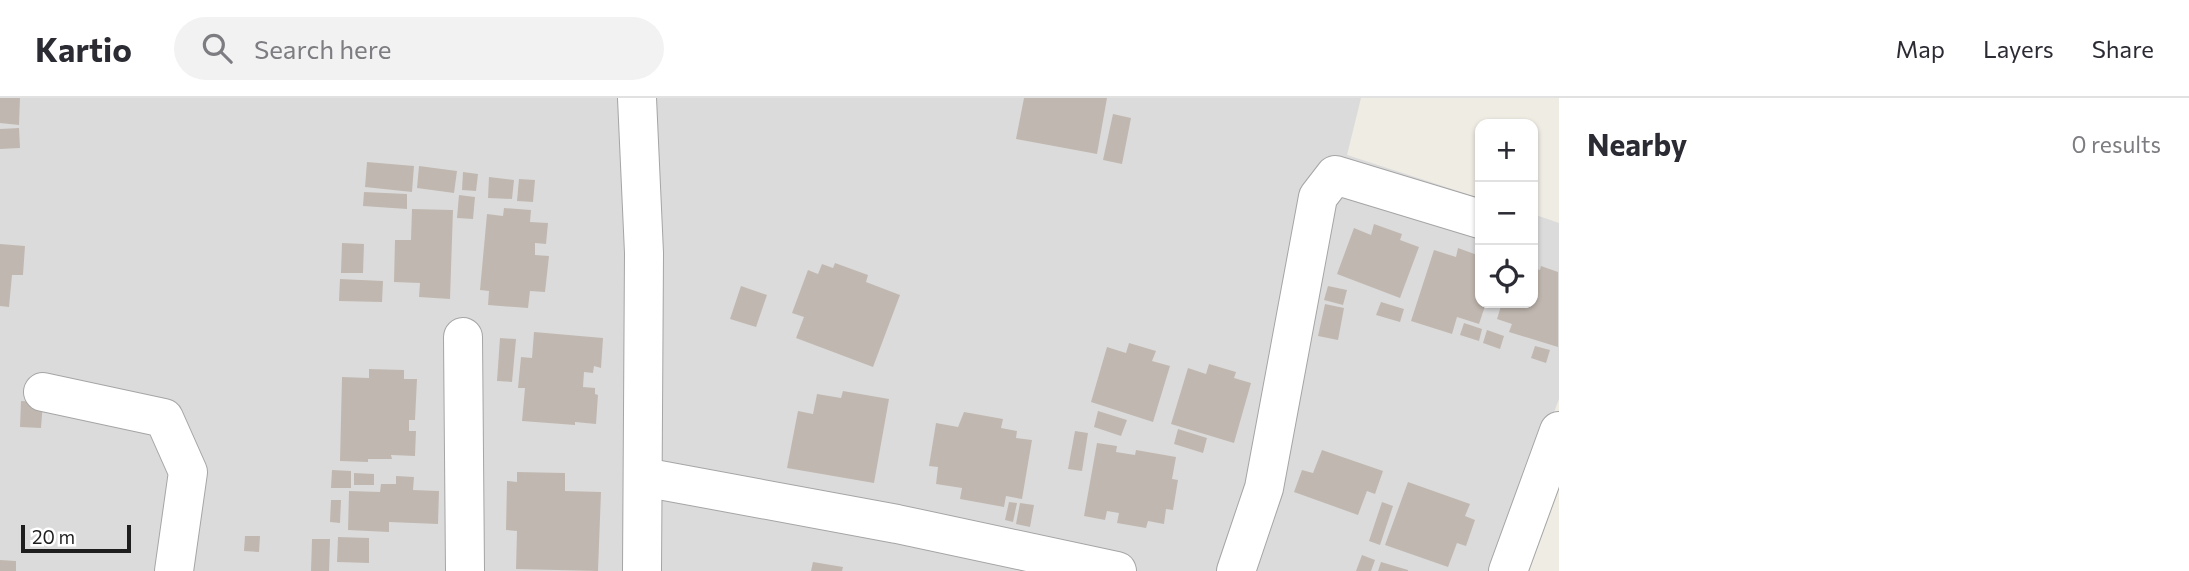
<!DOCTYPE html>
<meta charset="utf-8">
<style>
body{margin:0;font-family:Commissioner,sans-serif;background:#f2f2f3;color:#2b2b33}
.controls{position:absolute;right:21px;top:21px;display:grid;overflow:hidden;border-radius:14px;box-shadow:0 2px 5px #0004}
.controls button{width:63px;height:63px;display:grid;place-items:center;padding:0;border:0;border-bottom:2px solid #e1e1e2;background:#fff;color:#2b2b33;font:35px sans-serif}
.scale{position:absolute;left:21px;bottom:18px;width:110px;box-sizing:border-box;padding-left:7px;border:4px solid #1e1e1e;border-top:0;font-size:19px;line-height:24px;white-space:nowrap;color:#1e1e1e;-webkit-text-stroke:5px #fff;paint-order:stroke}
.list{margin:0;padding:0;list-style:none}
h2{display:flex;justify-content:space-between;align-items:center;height:91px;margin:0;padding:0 28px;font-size:30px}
h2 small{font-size:23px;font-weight:400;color:#7c7c81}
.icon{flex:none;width:38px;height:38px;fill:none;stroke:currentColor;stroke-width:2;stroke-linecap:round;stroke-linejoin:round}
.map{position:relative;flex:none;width:1559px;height:473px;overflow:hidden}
header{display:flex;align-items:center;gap:42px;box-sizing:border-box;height:98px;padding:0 35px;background:#fff;border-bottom:2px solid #e1e1e2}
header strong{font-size:33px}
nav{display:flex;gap:38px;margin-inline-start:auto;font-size:24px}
.search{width:490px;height:63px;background:#f2f2f3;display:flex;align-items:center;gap:18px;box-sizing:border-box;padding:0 24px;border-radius:38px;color:#7c7c81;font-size:26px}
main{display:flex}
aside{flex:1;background:#fff}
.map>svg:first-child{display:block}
.residential{fill:#dcdbdb}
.building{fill:#c0b8b0}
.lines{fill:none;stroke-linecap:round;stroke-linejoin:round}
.minor-casing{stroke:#a5a5a5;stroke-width:40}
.minor{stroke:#fff;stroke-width:38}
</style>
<header>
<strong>Kartio</strong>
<div class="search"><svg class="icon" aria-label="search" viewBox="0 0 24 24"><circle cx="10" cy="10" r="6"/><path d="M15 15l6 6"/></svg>Search here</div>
<nav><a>Map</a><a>Layers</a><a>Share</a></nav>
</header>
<main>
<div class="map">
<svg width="1559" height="473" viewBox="0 0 1559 473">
<rect width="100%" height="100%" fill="#efece4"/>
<path class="residential" d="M0,0H1361L1347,57L1480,100V205H1533V116L1559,125V301L1494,473H0Z"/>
<g class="building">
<path d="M0,0H20L19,27L0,25Z"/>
<path d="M1024,0H1107L1097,56L1016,41Z"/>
<path d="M1113,16L1131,20L1122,66L1103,62Z"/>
<path d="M19,30L20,50L0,51V31Z"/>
<path d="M367,64L414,68L412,94L365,89Z"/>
<path d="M419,68L457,73L454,95L417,90Z"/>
<path d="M463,74L478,76L476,93L462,92Z"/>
<path d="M489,79L514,82L512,101L488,100Z"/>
<path d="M519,81L535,82L533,104L517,103Z"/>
<path d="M364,94L407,96V111L363,108Z"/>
<path d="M459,97L475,99L473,121L457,120Z"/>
<path d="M504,110L531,112L530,124L548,125L546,146L535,145V157L549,158L545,194L530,193L528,210L488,207L489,193L480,192L487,116L503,118Z"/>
<path d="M412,111L453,112L450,201L419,199L420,185L394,184L395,142H411Z"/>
<path d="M1374,126L1402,136L1400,142L1419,149L1400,200L1337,176L1354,130L1371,137Z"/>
<path d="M342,145L364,146L363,175H341Z"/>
<path d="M0,146L25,148L23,177H12L9,209L0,208Z"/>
<path d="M1458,150L1480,158V205H1486L1479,226L1457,219L1452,236L1411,223L1434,152L1456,159Z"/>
<path d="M835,165L868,177L866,184L900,197L873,269L796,240L804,219L792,215L808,172L818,176L822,166L833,170Z"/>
<path d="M1541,168L1558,174V249L1509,234L1512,226L1497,221L1502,205H1533V170L1540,172Z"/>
<path d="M340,181L383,183L382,204L339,203Z"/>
<path d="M741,188L767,197L756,229L730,221Z"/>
<path d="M1328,188L1347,192L1343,207L1324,202Z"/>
<path d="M1381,204L1404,211L1400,224L1376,217Z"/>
<path d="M1325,206L1344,210L1338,242L1318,238Z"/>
<path d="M1464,225L1482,231L1479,243L1460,237Z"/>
<path d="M1487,232L1504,238L1500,251L1483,245Z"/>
<path d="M534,234L603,240L601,270L594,268L593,275L584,274L583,289L595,290V296L598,297L596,326L575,324V327L522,323L525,290H518L521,259L532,260Z"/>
<path d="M500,240L516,241L512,284L497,283Z"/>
<path d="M1129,245L1156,253L1152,263L1170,268L1153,324L1091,304L1107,249L1126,255Z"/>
<path d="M1535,248L1550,252L1546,265L1531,260Z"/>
<path d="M1209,266L1236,274L1234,280L1251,285L1234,345L1171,326L1188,270L1206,276Z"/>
<path d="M369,271L404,272V281H417L415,322H409V333H416L415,358L391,357L392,361H368V364L340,363L342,279L369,280Z"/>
<path d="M843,293L889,301L874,385L787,370L798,313L813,316L817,296L841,300Z"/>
<path d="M21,303L43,304L41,330L20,329Z"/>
<path d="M1098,313L1127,322L1121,338L1094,329Z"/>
<path d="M964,314L1003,321L1001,330L1017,333L1016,340L1032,342L1022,401L1006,398L1004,409L960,401L962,390L936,386L938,369L929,368L936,325L958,329Z"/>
<path d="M1178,331L1207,340L1203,355L1174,346Z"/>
<path d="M1075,333L1088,335L1082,373L1068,371Z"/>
<path d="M1097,345L1117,348L1116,354L1135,357L1136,352L1176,359L1172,381L1178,382L1173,412L1166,411L1164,426L1148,423L1146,430L1117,425L1119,415L1107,413L1105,422L1084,418Z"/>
<path d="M1322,352L1383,373L1375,396L1367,393L1358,417L1294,394L1302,372L1313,375Z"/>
<path d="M332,372L351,373V390H331Z"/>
<path d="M517,374L565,375V393L601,394L598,473L516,471L517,433L506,432L507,383L517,384Z"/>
<path d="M354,375L374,376V387H354Z"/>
<path d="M396,378L414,379L413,392L439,393L438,426L389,424V434L348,432L349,393L380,394L381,386H396Z"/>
<path d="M1408,384L1470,406L1465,418L1475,422L1466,448L1457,445L1448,469L1385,447Z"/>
<path d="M331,402H341L340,425L330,424Z"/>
<path d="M1009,404L1017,405L1013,424L1005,422Z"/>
<path d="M1382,404L1393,408L1380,447L1369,443Z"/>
<path d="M1020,405L1034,407L1030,429L1016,426Z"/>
<path d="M245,438H260L259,454L244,453Z"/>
<path d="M338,439L369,440V465L337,464Z"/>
<path d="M312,441H330L329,473H311Z"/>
<path d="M1362,457L1375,462L1371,473H1356Z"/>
<path d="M0,462L16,463V473H0Z"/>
<path d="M813,464L843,469L842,473H811Z"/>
<path d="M1381,464L1408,472V473H1378Z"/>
</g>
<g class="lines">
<defs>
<g id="minor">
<path d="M637,0L644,155L642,473"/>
<path d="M463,239L465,473"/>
<path d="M43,294L164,320L188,374L174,473"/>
<path d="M643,379L897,426L1117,473"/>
<path d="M1236,473L1264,390L1318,99L1335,77L1480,121"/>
<path d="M1508,473L1559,333"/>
</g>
</defs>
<use href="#minor" class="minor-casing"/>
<use href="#minor" class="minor"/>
</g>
</svg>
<div class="controls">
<button>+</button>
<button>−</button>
<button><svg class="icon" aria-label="locate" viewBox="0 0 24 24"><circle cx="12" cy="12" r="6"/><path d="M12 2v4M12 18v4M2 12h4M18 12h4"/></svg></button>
</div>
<div class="scale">20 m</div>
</div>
<aside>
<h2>Nearby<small>0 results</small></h2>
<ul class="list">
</ul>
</aside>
</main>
